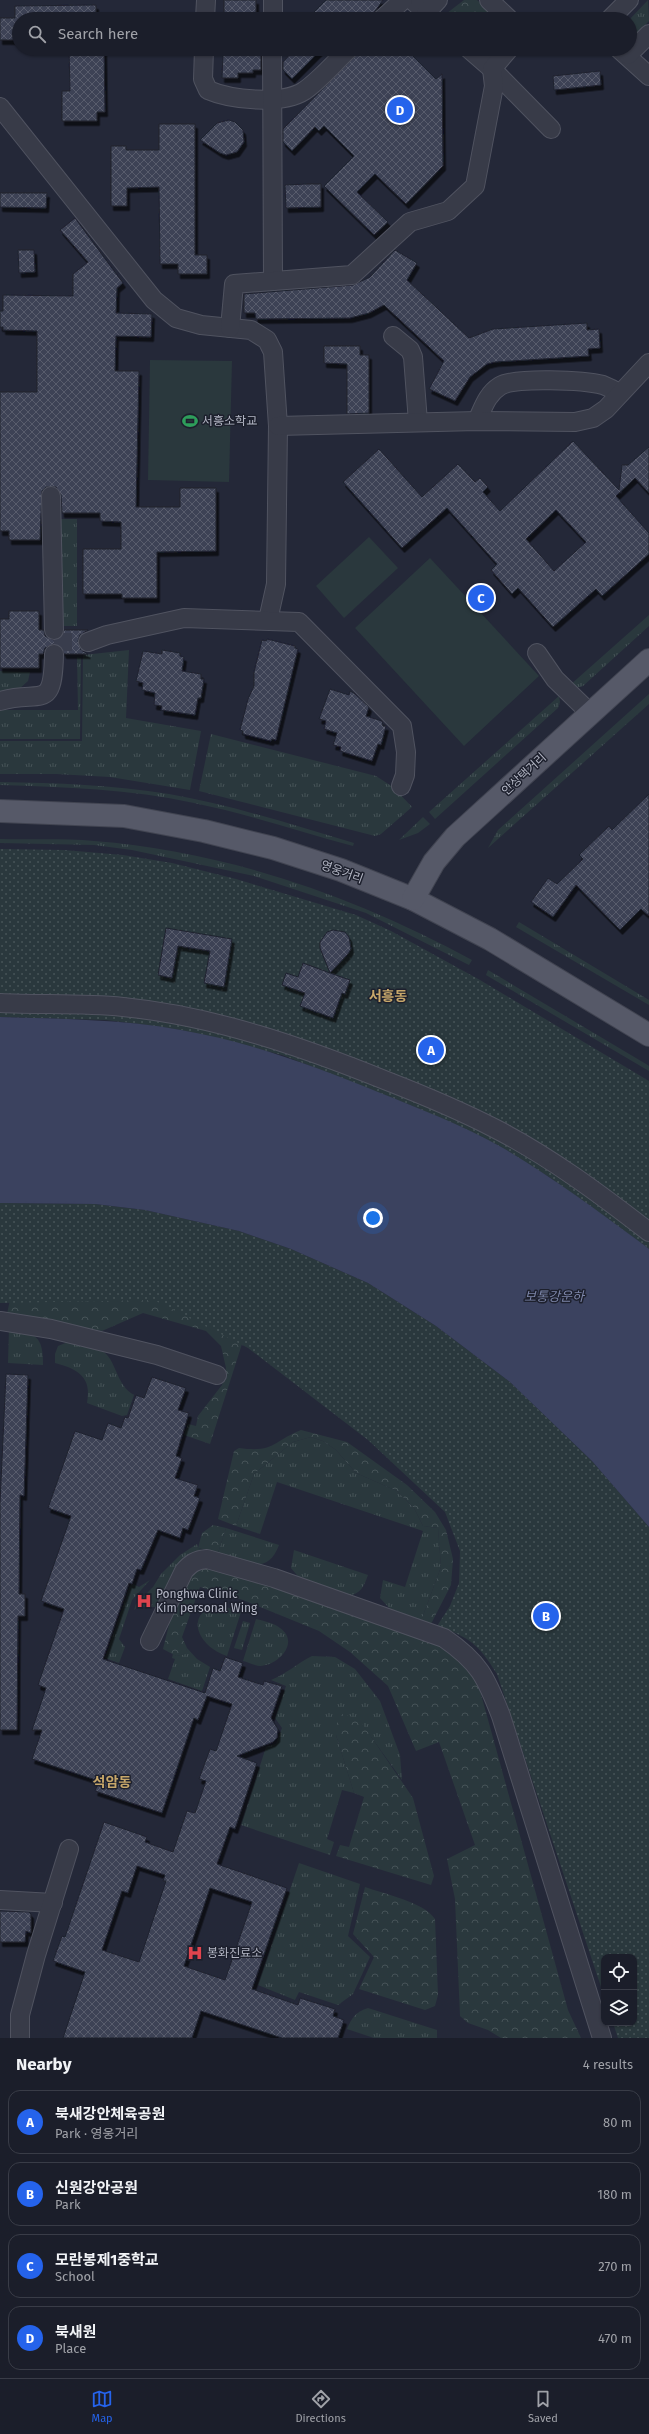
<!DOCTYPE html>
<meta charset="utf-8">
<style>
body{margin:0;font-family:"Fira Sans","Noto Sans KR",sans-serif;background:#282b36;color:#f1f3f6}
.controls{position:absolute;right:12px;bottom:12px;display:grid;overflow:hidden;border-radius:8px;box-shadow:0 1px 3px #0004}
.controls button{width:36px;height:36px;display:grid;place-items:center;padding:0;border:0;border-bottom:1px solid #393c47;background:#1b1e2a;color:#f1f3f6;font:20px sans-serif}
.you{position:absolute;left:373px;top:1218px;width:14px;height:14px;margin:-10px;border:3px solid #fff;border-radius:50%;background:#1a73e8;box-shadow:0 0 0 6px #1a73e833}
.badge{display:grid;place-items:center;width:26px;height:26px;border-radius:50%;background:#2563eb;color:#fff;font-size:13px;font-weight:700}
.pin{position:absolute;translate:-50% -50%;border:2px solid #fff;box-shadow:0 1px 4px #0006}
.list{margin:0;padding:0;list-style:none}
h2{display:flex;justify-content:space-between;align-items:center;height:52px;margin:0;padding:0 16px;font-size:17px}
h2 small{font-size:13px;font-weight:400;color:#a0a2a8}
.list li{display:grid;grid-template-columns:26px 1fr auto;gap:12px;align-items:center;box-sizing:border-box;height:64px;margin:0 8px 8px;padding:0 8px;border:1px solid #393c47;border-radius:12px}
.list b{display:block;font-size:15px;white-space:nowrap}
.list p{margin:0;font-size:13px;white-space:nowrap;color:#a0a2a8}
.list em{font-size:13px;font-style:normal;color:#a0a2a8}
.icon{flex:none;width:22px;height:22px;fill:none;stroke:currentColor;stroke-width:2;stroke-linecap:round;stroke-linejoin:round}
.map{position:relative;flex:none;width:649px;height:2038px;overflow:hidden}
.search{position:absolute;background:#1b1e2a;box-shadow:0 1px 3px #0004;left:12px;right:12px;top:12px;height:44px;display:flex;align-items:center;gap:10px;box-sizing:border-box;padding:0 14px;border-radius:22px;color:#a0a2a8;font-size:15px}
.sheet{height:340px;background:#1b1e2a}
nav{display:flex;justify-content:space-around;align-items:center;box-sizing:border-box;height:56px;border-top:1px solid #393c47;background:#1b1e2a;font-size:11px;color:#a0a2a8}
nav a{display:grid;justify-items:center;gap:2px}
nav .on{color:#2563eb}
.map>svg:first-child{display:block}
.grass{fill:url(#grass-tufts)}
.forest{fill:url(#forest-crowns)}
.park{fill:url(#park-dots)}
.garden{fill:#2a383d}
.water{fill:#3b425f}
.building{fill:url(#building-cross-hatch);stroke:#1f222f;fill-rule:evenodd;filter:url(#shadow)}
.lines{fill:none;stroke-linecap:round;stroke-linejoin:round}
.minor-tunnel{stroke:#393d4d;stroke-width:18;stroke-dasharray:18 9;stroke-linecap:butt}
.minor-casing{stroke:#505360;stroke-width:20}
.major-casing{stroke:#414451;stroke-width:24}
.minor{stroke:#383b48;stroke-width:18}
.major{stroke:#565968;stroke-width:22}
.labels{text-anchor:middle;stroke-width:3;stroke-linejoin:round;paint-order:stroke}
.poi-label{font-size:12px;fill:#b3b6c4;stroke:#1d202d;text-anchor:start}
.street-label{font-size:12px;fill:#b3b6c4;stroke:#1d202d}
.water-label{font-size:13px;font-style:italic;fill:#7d86a9;stroke:#1d202d}
.quarter-label{font-size:14px;font-weight:bold;fill:#c7a76a;stroke:#1d202d}
</style>
<div class="map">
<svg width="649" height="2038" viewBox="0 0 649 2038">
<defs>
<pattern id="grass-tufts" width="24" height="20" patternUnits="userSpaceOnUse"><rect width="24" height="20" fill="#2a383d"/><path d="M3 7l-1-3M5 7V3M7 7l1-3M15 17l-1-3M17 17v-4M19 17l1-3" fill="none" stroke="#465357"/></pattern>
<pattern id="forest-crowns" width="20" height="18" patternUnits="userSpaceOnUse"><rect width="20" height="18" fill="#2a383d"/><path d="M2 6a3 3 0 1 1 6 0M12 15a3 3 0 1 1 6 0" fill="none" stroke="#465357"/></pattern>
<pattern id="park-dots" width="8" height="8" patternUnits="userSpaceOnUse"><rect width="8" height="8" fill="#2a383d"/><path d="M2 2h.1M6 6h.1" fill="none" stroke="#465357" stroke-width="1.8" stroke-linecap="round"/></pattern>
<pattern id="building-cross-hatch" width="8" height="8" patternUnits="userSpaceOnUse"><rect width="8" height="8" fill="#3e4355"/><path d="M0 0l8 8M0 8l8-8" fill="none" stroke="#585c6c"/></pattern>
<filter id="shadow"><feDropShadow dx="2.5" dy="4.5" stdDeviation="0" flood-color="#0009"/></filter>
</defs>
<rect width="100%" height="100%" fill="#242838"/>
<g class="grass">
<path d="M648,0L649,21L634,37L630,33V19Z"/>
<rect x="59" y="519" width="18" height="107"/>
<path d="M649,615V626L583,686L576,688L569,686Z"/>
<path d="M129,650L126,718L201,731L190,790L110,777L56,774H0V741H82L83,655Z"/>
<path d="M77,657L81,658L80,739H0V710H78Z"/>
<path d="M0,671L30,672L28,681L18,690L0,693Z"/>
<path d="M649,694V704L488,848L498,830Z"/>
<path d="M559,696L560,702L558,708L435,819L429,812Z"/>
<path d="M211,734L376,776L393,787L412,807L381,834L375,836L199,791Z"/>
<path d="M0,782C57,783 113,785 169,794C232,805 293,825 354,843L353,846C300,832 248,814 194,803C130,789 65,787 0,785Z"/>
<path d="M423,817L430,824L418,833L399,840Z"/>
<path d="M0,839C31,840 63,838 94,841C226,851 356,897 472,960L469,965L366,913L254,876L132,850L94,845L0,843Z"/>
<path d="M519,922L649,1000V1005L516,927Z"/>
<path d="M488,970L646,1064L649,1066V1071L486,975Z"/>
<path d="M9,1329C36,1333 43,1336 43,1365L8,1363Z"/>
<path d="M68,1342C79,1344 92,1346 102,1351C116,1358 116,1386 134,1395L127,1415L122,1416L87,1403C92,1378 79,1369 55,1363V1354L58,1346Z"/>
<path d="M311,1437L323,1441L336,1450L356,1473L397,1491L414,1508L423,1526L438,1528L441,1567L421,1621L392,1611L380,1598L383,1580L405,1587L423,1531L277,1482L260,1534L236,1526L254,1474L293,1442Z"/>
<path d="M226,1528L279,1545C267,1578 242,1561 218,1553Z"/>
<path d="M197,1544L198,1548L205,1551L157,1607H138L134,1610L136,1604L153,1587L161,1574L180,1555Z"/>
<path d="M294,1550L368,1575C364,1586 361,1594 347,1596L301,1580L291,1568Z"/>
<path d="M150,1580L132,1600L119,1639L125,1647L119,1663L105,1658L130,1586L133,1584L139,1587Z"/>
<path d="M220,1605L241,1612L227,1656C198,1647 182,1612 220,1605Z"/>
<path d="M256,1619C264,1621 274,1623 280,1628C300,1642 279,1665 261,1666C255,1666 248,1662 243,1661Z"/>
<path d="M243,1621L250,1623L242,1650L234,1648Z"/>
<path d="M187,1648L197,1659L210,1667L202,1691L168,1679L175,1659L172,1658L173,1654L176,1656L185,1654Z"/>
<path d="M312,1656L335,1657L355,1669L380,1701L400,1755L402,1780L359,1720L336,1735L354,1793L342,1790L327,1839L334,1842L330,1855L241,1825L266,1747L276,1744L282,1728L275,1718L286,1686L271,1680C286,1674 298,1663 312,1656Z"/>
<path d="M299,1863L360,1884L348,1936L370,1957L353,1994L338,2005L299,1992L295,2000L258,1985Z"/>
<path d="M368,2008L437,2030V2038H374L347,2029C352,2017 356,2012 368,2008Z"/>
</g>
<g class="forest">
<path d="M464,0H477L499,19L442,17Z"/>
<path d="M12,1290L122,1291L250,1319L210,1444L184,1435L188,1424L196,1426L198,1416L222,1385L226,1368L221,1346L206,1331L143,1313L102,1331L7,1314Z"/>
<path d="M301,1430L347,1442L407,1485L435,1512L446,1530L453,1559L451,1585L431,1624L421,1621L441,1567L438,1528L423,1526L414,1508L397,1491L356,1473L336,1450L323,1441L311,1437L293,1442L254,1474L236,1526L218,1519L234,1451L239,1448C275,1453 273,1441 301,1430Z"/>
<path d="M213,1525L226,1528L218,1553L198,1548L202,1533Z"/>
<path d="M205,1568L223,1570L443,1646L468,1664L479,1687L568,2010L581,2038H501L488,2030L468,2023L460,2016L455,1899L447,1859L475,1845L439,1742L416,1751L388,1686L350,1652L319,1631L243,1600L200,1587L182,1637L187,1648L186,1654L176,1656L163,1649L171,1617L194,1571Z"/>
<path d="M338,1713L359,1719L413,1798L434,1876L431,1885L336,1856L340,1845L349,1847L364,1797L354,1793L336,1735Z"/>
<path d="M365,1887C384,1894 424,1902 435,1919L438,1995L435,2006L425,2010L359,1989L374,1957L353,1934Z"/>
</g>
<g class="park">
<path d="M0,849L64,850L123,855L172,863L236,879L356,915L391,931L480,980L649,1081V1249L549,1177L501,1148L417,1108L282,1055L181,1030L139,1024L106,1020L0,1017Z"/>
<path d="M0,1203L95,1204L145,1210L239,1231L291,1249L368,1283L436,1326L510,1382L592,1461L649,1527V2038H618L613,2023H634V1957H604V1996L497,1674C478,1644 471,1638 437,1626L450,1606L459,1583L460,1551L445,1512L368,1440L248,1348L154,1300L0,1303Z"/>
</g>
<g class="garden">
<path d="M150,360L232,361L229,482L148,480Z"/>
<path d="M369,537L398,568L344,618L316,586Z"/>
<path d="M430,558L539,676L464,746L355,628Z"/>
</g>
<path class="water" d="M0,1017C61,1019 121,1019 181,1030C250,1042 314,1066 378,1092C420,1109 463,1125 503,1148C552,1177 598,1211 644,1245L649,1249V1527L592,1461L510,1382L436,1326L368,1283L291,1249L239,1231L145,1210L95,1204L0,1203Z"/>
<g class="building">
<rect x="224" y="0" width="32" height="19"/>
<path d="M326,0H383L373,14L366,17L307,19Z"/>
<path d="M96,5V19H19V40H0V18H15V6Z"/>
<path d="M69,49H104L105,112H97V121H62V91H70Z"/>
<path d="M226,49H259V55H261V70H253V73H238V78H222L223,54H226Z"/>
<path d="M295,49H322L292,79L283,70V62Z"/>
<path d="M362,49H406L436,79L442,74L443,166L406,204L375,174L357,192L388,222L374,235L324,186L354,156L324,126L319,131L315,127L292,151L283,142V129Z"/>
<path d="M600,71L601,85L554,90L553,76Z"/>
<path d="M229,120L235,122L243,130L244,142L237,152L226,155L220,153L200,140L217,123Z"/>
<path d="M159,124H195V255H207V274H178V264H160L159,187L127,188V206H111V146H126V150H159Z"/>
<path d="M307,184H321V207L286,208L285,185Z"/>
<path d="M0,193H47L46,208L0,207Z"/>
<path d="M75,218L123,283L117,288L116,313L152,314L151,337L116,336L115,371H139L136,507H180V488H216V551L157,552V598H122V594H83V549H121V522L100,521V513H62L61,495L56,487H46L42,491L40,540H9V531H0V392H37V331L3,330V327H0V311H3V295L73,296V274L88,262L60,230Z"/>
<path d="M18,250H34L35,272L19,273Z"/>
<path d="M395,250L417,263L407,280L469,338L493,329L587,323V330L599,329L600,348L588,349L589,356L495,362L487,364L470,377L455,401L429,389L444,361L384,305L369,313L350,318L256,319L255,313H244V294L353,285L370,277Z"/>
<path d="M324,346H360V355H369V413L347,414V364L324,363Z"/>
<path d="M573,441L619,490L622,465H628L649,447V493L635,478L616,496L649,533V554L602,596L596,589L553,627L518,588L512,594L491,570L497,564L447,508L402,548L343,482L379,449L422,497L458,464L475,482L480,478L488,487L483,492L500,511ZM556,510L586,542L554,571L526,539Z"/>
<path d="M9,611H39V630H44L45,636L54,640L60,639L64,630H88L80,635L78,641L81,650L88,654H64L60,645L54,644L45,648L43,654H39V668H0V619H9Z"/>
<path d="M267,639L295,646V648L298,649L276,740L272,739L271,741L243,734V731L240,730L248,699L254,686V672L262,640L266,641Z"/>
<path d="M162,650L180,653V656L184,657L182,671L201,674V679H204L201,698H198L195,715L161,710L162,706L154,705L155,693L142,690L143,683L136,681L143,651L162,654Z"/>
<path d="M330,689L349,695L350,691L354,693L369,707L366,716L382,721L383,726H386L381,745L378,744L372,761L340,751L341,747L333,745L337,733L324,729L326,721L319,719Z"/>
<path d="M649,794V916L641,909L620,930L576,885L553,917L531,902L548,878L557,884L583,859L579,855L609,826L612,830Z"/>
<path d="M166,928L232,939L224,987L204,983L210,951L178,946L172,978L158,975Z"/>
<path d="M333,930L345,932L349,937L351,949L348,954L330,973L350,980L345,994L342,993L333,1018L300,1006L305,993L282,985L286,973L298,977L303,963L330,973L320,948V942L327,932Z"/>
<path d="M6,1374L28,1375L24,1496L20,1495L19,1594H25V1616H18L17,1730H0V1503Z"/>
<path d="M152,1377L186,1388L178,1410L189,1413L176,1456L182,1458L175,1478L198,1485L194,1496L200,1498L188,1530L183,1528L180,1538L158,1530L141,1570L137,1569L132,1584L129,1583L103,1659L205,1693L213,1668L220,1671L225,1657L243,1663L238,1677L263,1685L264,1681L282,1686L271,1718L278,1729L277,1738L273,1742L237,1756L257,1763L235,1829L230,1827L217,1864L287,1888L252,1989L298,2005L300,1998L335,2009L333,2016L344,2020L338,2038H282L201,2011L192,2038H63L85,1972L53,1961L62,1936L65,1937L104,1822L147,1837L145,1842L173,1852L187,1811L195,1813L206,1781L199,1779L210,1749L216,1751L232,1704L207,1696L198,1720L194,1718L162,1813L95,1791L99,1781L32,1759L42,1730H32L46,1688L38,1685L64,1609L41,1601L71,1516L48,1508L75,1431L102,1440L108,1423L121,1428L125,1417L128,1418L136,1395L144,1398ZM137,1866L165,1875L163,1881H166L139,1962L102,1950L122,1891L128,1893ZM210,1888L252,1902L225,1980L184,1966Z"/>
<path d="M0,1911L29,1912L31,1914V1933L26,1931L25,1942H0Z"/>
</g>
<g class="lines">
<path class="minor-tunnel" d="M54,642H88"/>
<defs>
<g id="minor">
<path d="M412,0L433,19"/>
<path d="M489,0L509,19"/>
<path d="M426,13L438,0"/>
<path d="M205,19L206,0"/>
<path d="M273,19V0"/>
<path d="M382,19L403,0"/>
<path d="M610,19L629,0"/>
<path d="M204,49L203,79L208,90C231,100 282,105 304,91C320,80 335,62 349,49"/>
<path d="M272,49L273,281"/>
<path d="M469,49L492,69L551,129"/>
<path d="M619,49L649,76"/>
<path d="M628,55L649,34"/>
<path d="M0,107L154,300L176,318L201,325L251,330L267,340L273,352L278,426L276,584L268,620"/>
<path d="M230,328L234,284L352,275L410,222L448,211L475,186L494,86L492,69L509,49"/>
<path d="M393,336L410,350L413,357L418,422"/>
<path d="M477,421C483,408 487,394 500,386C515,377 584,380 603,385C608,387 614,390 619,393"/>
<path d="M278,426L477,421L575,422L593,418L606,409L649,363"/>
<path d="M51,496L54,630"/>
<path d="M88,642L107,635L184,618L299,622L402,726L406,752L405,775L401,786"/>
<path d="M537,653L555,679L590,713"/>
<path d="M0,701C41,689 53,713 54,654"/>
<path d="M0,1003C41,1005 83,1003 123,1007C214,1016 303,1047 387,1081C423,1095 459,1110 494,1128C549,1156 600,1194 649,1232"/>
<path d="M0,1321L51,1329L157,1355L217,1375"/>
<path d="M150,1641L184,1571C191,1563 196,1560 207,1559L274,1578L444,1638C479,1662 486,1677 501,1716L602,2038"/>
<path d="M0,1900L53,1903"/>
<path d="M20,2038V2015L36,1955L69,1849"/>
</g>
<g id="major">
<path d="M0,811L124,816L204,831L273,848L341,870L413,899L490,939L649,1035"/>
<path d="M413,899L434,862L455,837L649,660"/>
</g>
</defs>
<use href="#minor" class="minor-casing"/>
<use href="#major" class="major-casing"/>
<use href="#minor" class="minor"/>
<use href="#major" class="major"/>
</g>
<defs>
<symbol id="stadium-bare" viewBox="-9 -9 18 18"><path d="M0-5a6.5 5 0 1 0 0 10a6.5 5 0 1 0 0-10ZM-3.5-1.8h7v3.6h-7Z" fill="#2e9e5b" stroke="#1d202d" stroke-width="2.5" paint-order="stroke"/></symbol>
<symbol id="hospital-bare" viewBox="-9 -9 18 18"><path d="M-5-5h3v3.5h4V-5h3V5h-3V1.5h-4V5h-3Z" fill="#e0444e" stroke="#1d202d" stroke-width="2.5" paint-order="stroke"/></symbol>
</defs>
<g fill-rule="evenodd">
<use href="#stadium-bare" x="179" y="410" width="22" height="22"/>
<use href="#hospital-bare" x="133" y="1590" width="22" height="22"/>
<use href="#hospital-bare" x="184" y="1942" width="22" height="22"/>
</g>
<g class="labels">
<g class="poi-label">
<text x="202" y="425">서흥소학교</text>
<text x="156" y="1598">Ponghwa Clinic<tspan x="156" dy="14">Kim personal Wing</tspan></text>
<text x="207" y="1957">봉화진료소</text>
</g>
<g class="street-label">
<text transform="translate(524 774) rotate(-43)" y="4">안상택거리</text>
<text transform="translate(342 872) rotate(20)" y="4">영웅거리</text>
</g>
<g class="water-label">
<text x="554" y="1301">보통강운하</text>
</g>
<g class="quarter-label">
<text x="388" y="1001">서흥동</text>
<text x="112" y="1787">석암동</text>
</g>
</g>
</svg>
<div class="controls">
<button><svg class="icon" aria-label="locate" viewBox="0 0 24 24"><circle cx="12" cy="12" r="6"/><path d="M12 2v4M12 18v4M2 12h4M18 12h4"/></svg></button>
<button><svg class="icon" aria-label="layers" viewBox="0 0 24 24"><path d="M12 4l9 5-9 5-9-5zM3 14l9 5 9-5"/></svg></button>
</div>
<div class="you"></div>
<div class="pin badge" style="left:431px;top:1050px">A</div>
<div class="pin badge" style="left:546px;top:1616px">B</div>
<div class="pin badge" style="left:481px;top:598px">C</div>
<div class="pin badge" style="left:400px;top:110px">D</div>
<div class="search"><svg class="icon" aria-label="search" viewBox="0 0 24 24"><circle cx="10" cy="10" r="6"/><path d="M15 15l6 6"/></svg>Search here</div>
</div>
<section class="sheet">
<h2>Nearby<small>4 results</small></h2>
<ul class="list">
<li><span class="badge">A</span><div><b>북새강안체육공원</b><p>Park · 영웅거리</p></div><em>80 m</em></li>
<li><span class="badge">B</span><div><b>신원강안공원</b><p>Park</p></div><em>180 m</em></li>
<li><span class="badge">C</span><div><b>모란봉제1중학교</b><p>School</p></div><em>270 m</em></li>
<li><span class="badge">D</span><div><b>북새원</b><p>Place</p></div><em>470 m</em></li>
</ul>
</section>
<nav>
<a class="on"><svg class="icon" aria-label="map" viewBox="0 0 24 24"><path d="M3 6l6-2 6 2 6-2v14l-6 2-6-2-6 2zM9 4v14M15 6v14"/></svg>Map</a>
<a><svg class="icon" aria-label="directions" viewBox="0 0 24 24"><path d="M12 3l9 9-9 9-9-9zM9 14v-3h6M13 9l2 2-2 2"/></svg>Directions</a>
<a><svg class="icon" aria-label="saved" viewBox="0 0 24 24"><path d="M7 4h10v16l-5-4-5 4z"/></svg>Saved</a>
</nav>
